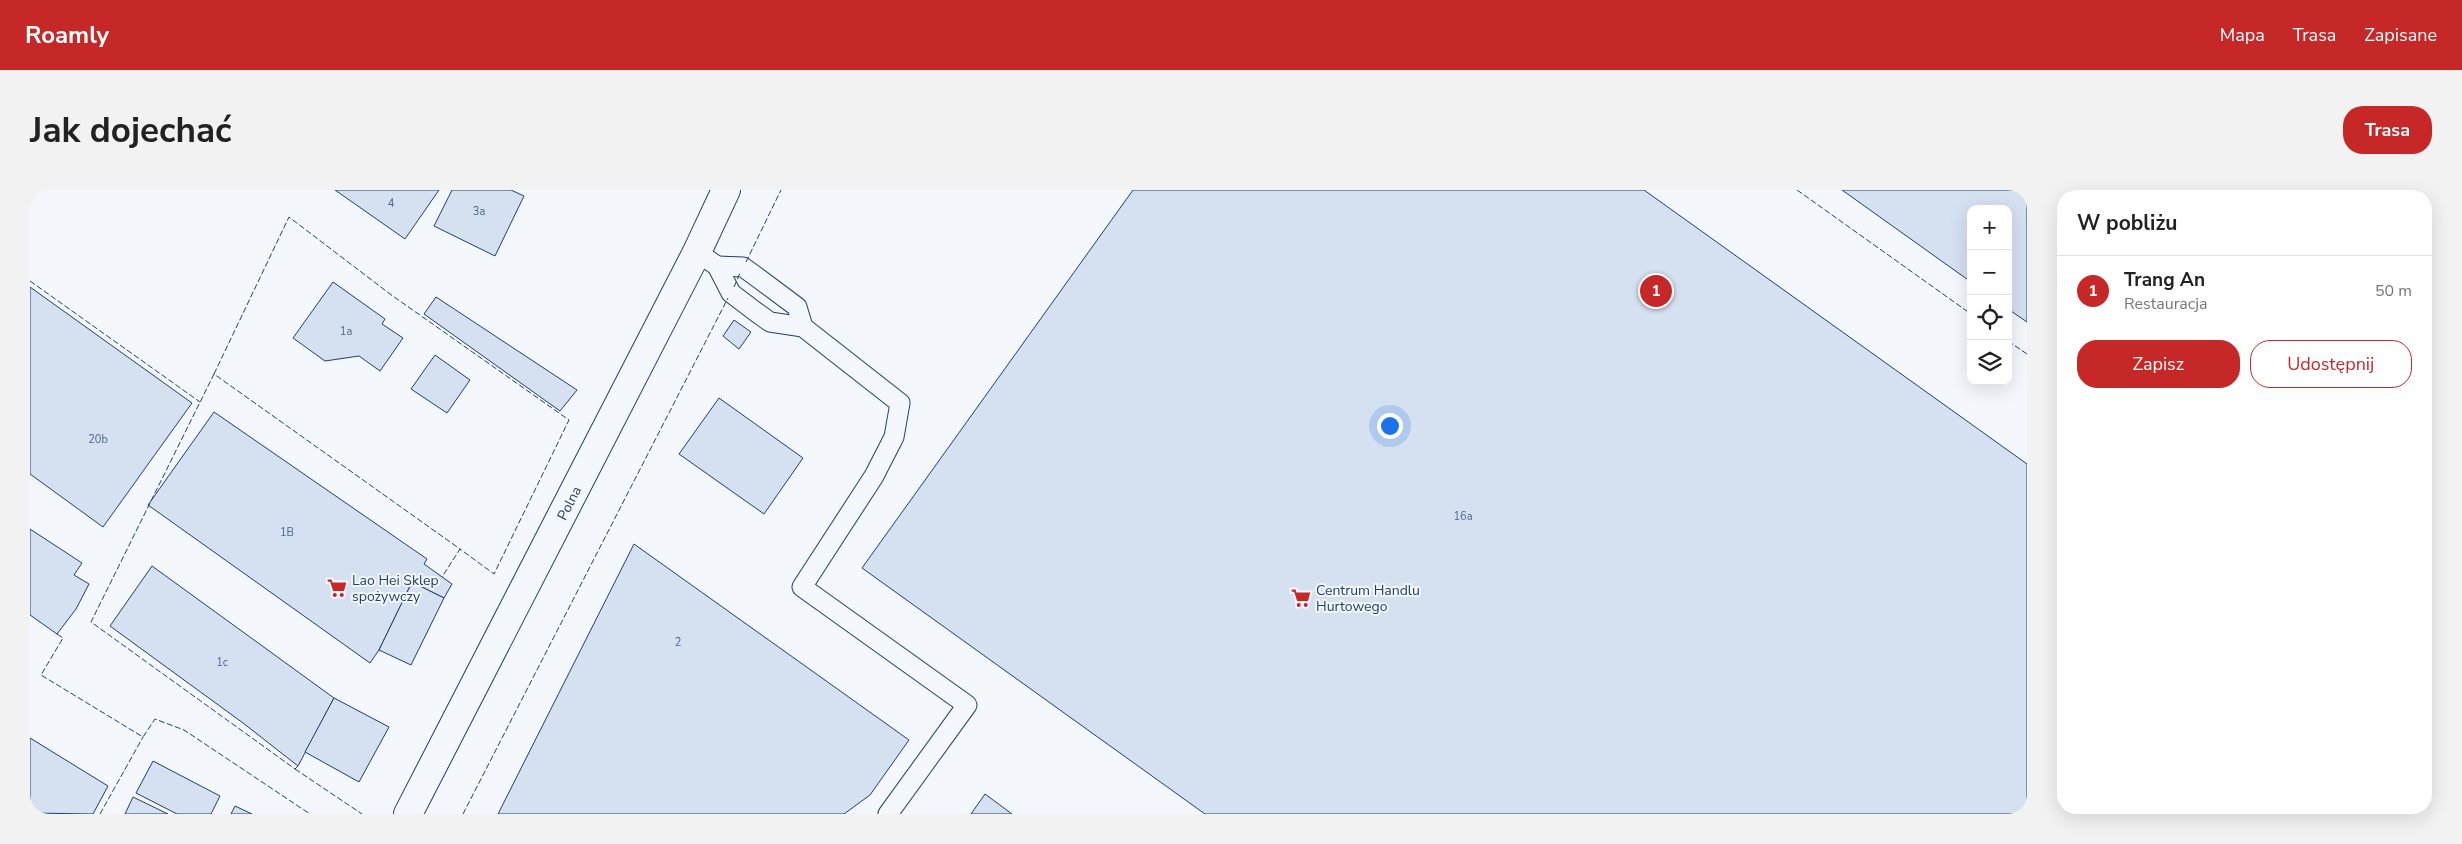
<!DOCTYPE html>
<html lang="pl">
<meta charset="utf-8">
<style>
body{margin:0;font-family:"Nunito Sans",sans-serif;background:#f2f2f2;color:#222}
.controls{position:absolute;right:15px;top:15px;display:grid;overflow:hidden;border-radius:10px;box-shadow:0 5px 20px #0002}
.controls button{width:45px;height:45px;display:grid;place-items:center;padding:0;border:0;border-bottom:1px solid #e0e0e0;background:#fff;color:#222;font:25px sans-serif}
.you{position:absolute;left:1359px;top:235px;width:18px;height:18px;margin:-12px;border:4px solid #fff;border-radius:50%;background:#1a73e8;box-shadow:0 0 0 8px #1a73e833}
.badge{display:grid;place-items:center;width:32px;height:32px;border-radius:50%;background:#c62828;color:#fff;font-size:16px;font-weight:700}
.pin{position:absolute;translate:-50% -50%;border:2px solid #fff;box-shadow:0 1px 5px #0006}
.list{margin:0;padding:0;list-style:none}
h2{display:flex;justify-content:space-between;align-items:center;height:65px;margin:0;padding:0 20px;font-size:21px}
h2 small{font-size:16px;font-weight:400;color:#767676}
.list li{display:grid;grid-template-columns:32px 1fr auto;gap:15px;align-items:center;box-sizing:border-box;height:70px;padding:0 20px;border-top:1px solid #e0e0e0}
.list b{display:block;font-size:19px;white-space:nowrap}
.list p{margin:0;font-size:16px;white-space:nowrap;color:#767676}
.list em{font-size:16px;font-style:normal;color:#767676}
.actions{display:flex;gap:10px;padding:15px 20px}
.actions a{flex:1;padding:11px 0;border:1px solid #c62828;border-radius:20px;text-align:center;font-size:18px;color:#c62828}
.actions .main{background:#c62828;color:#fff}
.icon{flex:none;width:28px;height:28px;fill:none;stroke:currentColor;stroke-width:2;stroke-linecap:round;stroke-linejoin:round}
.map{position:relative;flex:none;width:1997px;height:624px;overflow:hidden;border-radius:20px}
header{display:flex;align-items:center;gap:30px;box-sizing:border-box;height:70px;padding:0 25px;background:#c62828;color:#fff}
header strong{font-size:24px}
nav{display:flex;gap:28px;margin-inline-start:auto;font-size:18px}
.intro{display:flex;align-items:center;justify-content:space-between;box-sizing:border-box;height:120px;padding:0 30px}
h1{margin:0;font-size:35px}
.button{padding:12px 22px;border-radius:20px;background:#c62828;color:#fff;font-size:18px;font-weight:700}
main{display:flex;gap:30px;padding:0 30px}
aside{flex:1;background:#fff;border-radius:20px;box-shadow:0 5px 20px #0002}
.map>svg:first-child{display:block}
.building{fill:#d5e0f0;stroke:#1d3f73}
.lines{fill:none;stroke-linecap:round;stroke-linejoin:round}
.service-casing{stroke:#1d3f73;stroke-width:21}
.minor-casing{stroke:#1d3f73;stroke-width:30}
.service{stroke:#f4f7fb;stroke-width:19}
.minor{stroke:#f4f7fb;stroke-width:28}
.fence{stroke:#1d3f73;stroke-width:1;stroke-dasharray:6 2.5;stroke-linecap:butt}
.labels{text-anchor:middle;stroke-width:4;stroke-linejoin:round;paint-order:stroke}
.number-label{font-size:11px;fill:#4b6792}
.street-label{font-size:14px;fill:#1d3f73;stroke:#f4f7fb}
.poi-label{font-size:14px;fill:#1d3f73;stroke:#f4f7fb;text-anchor:start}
</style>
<header>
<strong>Roamly</strong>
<nav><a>Mapa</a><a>Trasa</a><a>Zapisane</a></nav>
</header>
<div class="intro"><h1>Jak dojechać</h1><a class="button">Trasa</a></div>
<main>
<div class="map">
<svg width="1997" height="624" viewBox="0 0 1997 624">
<rect width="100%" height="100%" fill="#f4f7fb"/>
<g class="building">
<path d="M305,0H409L375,49Z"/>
<path d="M422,0H481L494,6L465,66L404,36Z"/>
<path d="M1103,0H1614L1997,274V624H1175L832,378Z"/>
<path d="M1812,0H1997V132L1978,119V19H1941V92Z"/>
<path d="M303,92L355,129L352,134L373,148L350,181L329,166L295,171L263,148Z"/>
<path d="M0,97L162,213L73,337L0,284Z"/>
<path d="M406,107L547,200L530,221L394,124Z"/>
<path d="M704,130L721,142L709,159L693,146Z"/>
<path d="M405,165L440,190L417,223L381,199Z"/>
<path d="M689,208L773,268L734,324L649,264Z"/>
<path d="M184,222L397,369L394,374L422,394L414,408L382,392L349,460L340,473L118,315Z"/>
<path d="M0,339L52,373L44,385L59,394L46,419L27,444L0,425Z"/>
<path d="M604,354L879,550L840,605L814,624H468Z"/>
<path d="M122,376L304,508L268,576L213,533L80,436Z"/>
<path d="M382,392L414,408L381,475L349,460Z"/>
<path d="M304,508L359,537L329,592L275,562Z"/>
<path d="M0,548L78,596L63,624L0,623Z"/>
<path d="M123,571L190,606L181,624H147L106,603Z"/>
<path d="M955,604L982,624H941Z"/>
<path d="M103,607L138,624H95Z"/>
<path d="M205,616L222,624H201Z"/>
</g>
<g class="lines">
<defs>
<g id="service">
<path d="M667,62L687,76L701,103L726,122L740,132L773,137L870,213L864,247L844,286L772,397L937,515L858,624"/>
<path d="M687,76L713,77L724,85L767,117L773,137"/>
</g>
<path id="minor" d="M378,624L667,62L696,0"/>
</defs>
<use href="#service" class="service-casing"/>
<use href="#minor" class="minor-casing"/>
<use href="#service" class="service"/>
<use href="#minor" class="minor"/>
<g class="fence">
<path d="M1767,0L1941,124"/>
<path d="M716,72L751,0"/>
<path d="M0,91L170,212"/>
<path d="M704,97L710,83"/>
<path d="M1978,151L1997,164"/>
<path d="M184,184L259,27L360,104L539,230L464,384L430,359"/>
<path d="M27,444L33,448L11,485L113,547L125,529L154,540L280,624"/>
<path d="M268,576L265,579L61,432L184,184L430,359L412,387"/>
<path d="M265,579L332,624"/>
<path d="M70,624L113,547"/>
<path d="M433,624L698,108"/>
</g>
</g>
<defs>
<symbol id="supermarket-bare" viewBox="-9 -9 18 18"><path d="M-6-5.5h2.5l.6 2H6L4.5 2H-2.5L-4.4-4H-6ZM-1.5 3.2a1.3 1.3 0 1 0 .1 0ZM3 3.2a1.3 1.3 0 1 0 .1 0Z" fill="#c62828" stroke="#f4f7fb" stroke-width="2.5" paint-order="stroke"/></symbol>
</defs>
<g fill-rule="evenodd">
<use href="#supermarket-bare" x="293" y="384" width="28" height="28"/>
<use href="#supermarket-bare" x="1257" y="394" width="28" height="28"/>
</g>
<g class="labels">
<g class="number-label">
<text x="361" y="17">4</text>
<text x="449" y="25">3a</text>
<text x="316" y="145">1a</text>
<text x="68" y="253">20b</text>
<text x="1433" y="330">16a</text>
<text x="257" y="346">1B</text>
<text x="648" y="456">2</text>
<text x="192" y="476">1c</text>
</g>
<g class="street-label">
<text transform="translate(539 313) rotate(-63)" y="5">Polna</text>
</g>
<g class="poi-label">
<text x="322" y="395">Lao Hei Sklep<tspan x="322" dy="16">spożywczy</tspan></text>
<text x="1286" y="405">Centrum Handlu<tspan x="1286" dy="16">Hurtowego</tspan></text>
</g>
</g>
</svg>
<div class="controls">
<button>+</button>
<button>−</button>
<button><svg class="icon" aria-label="locate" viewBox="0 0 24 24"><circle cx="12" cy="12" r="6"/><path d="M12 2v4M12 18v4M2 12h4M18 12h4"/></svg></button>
<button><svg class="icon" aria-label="layers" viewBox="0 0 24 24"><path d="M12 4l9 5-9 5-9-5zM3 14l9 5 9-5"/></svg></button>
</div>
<div class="you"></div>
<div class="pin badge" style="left:1626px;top:101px">1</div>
</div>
<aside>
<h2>W pobliżu<small></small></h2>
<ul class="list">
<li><span class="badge">1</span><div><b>Trang An</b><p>Restauracja</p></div><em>50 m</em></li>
</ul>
<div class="actions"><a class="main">Zapisz</a><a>Udostępnij</a></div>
</aside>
</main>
